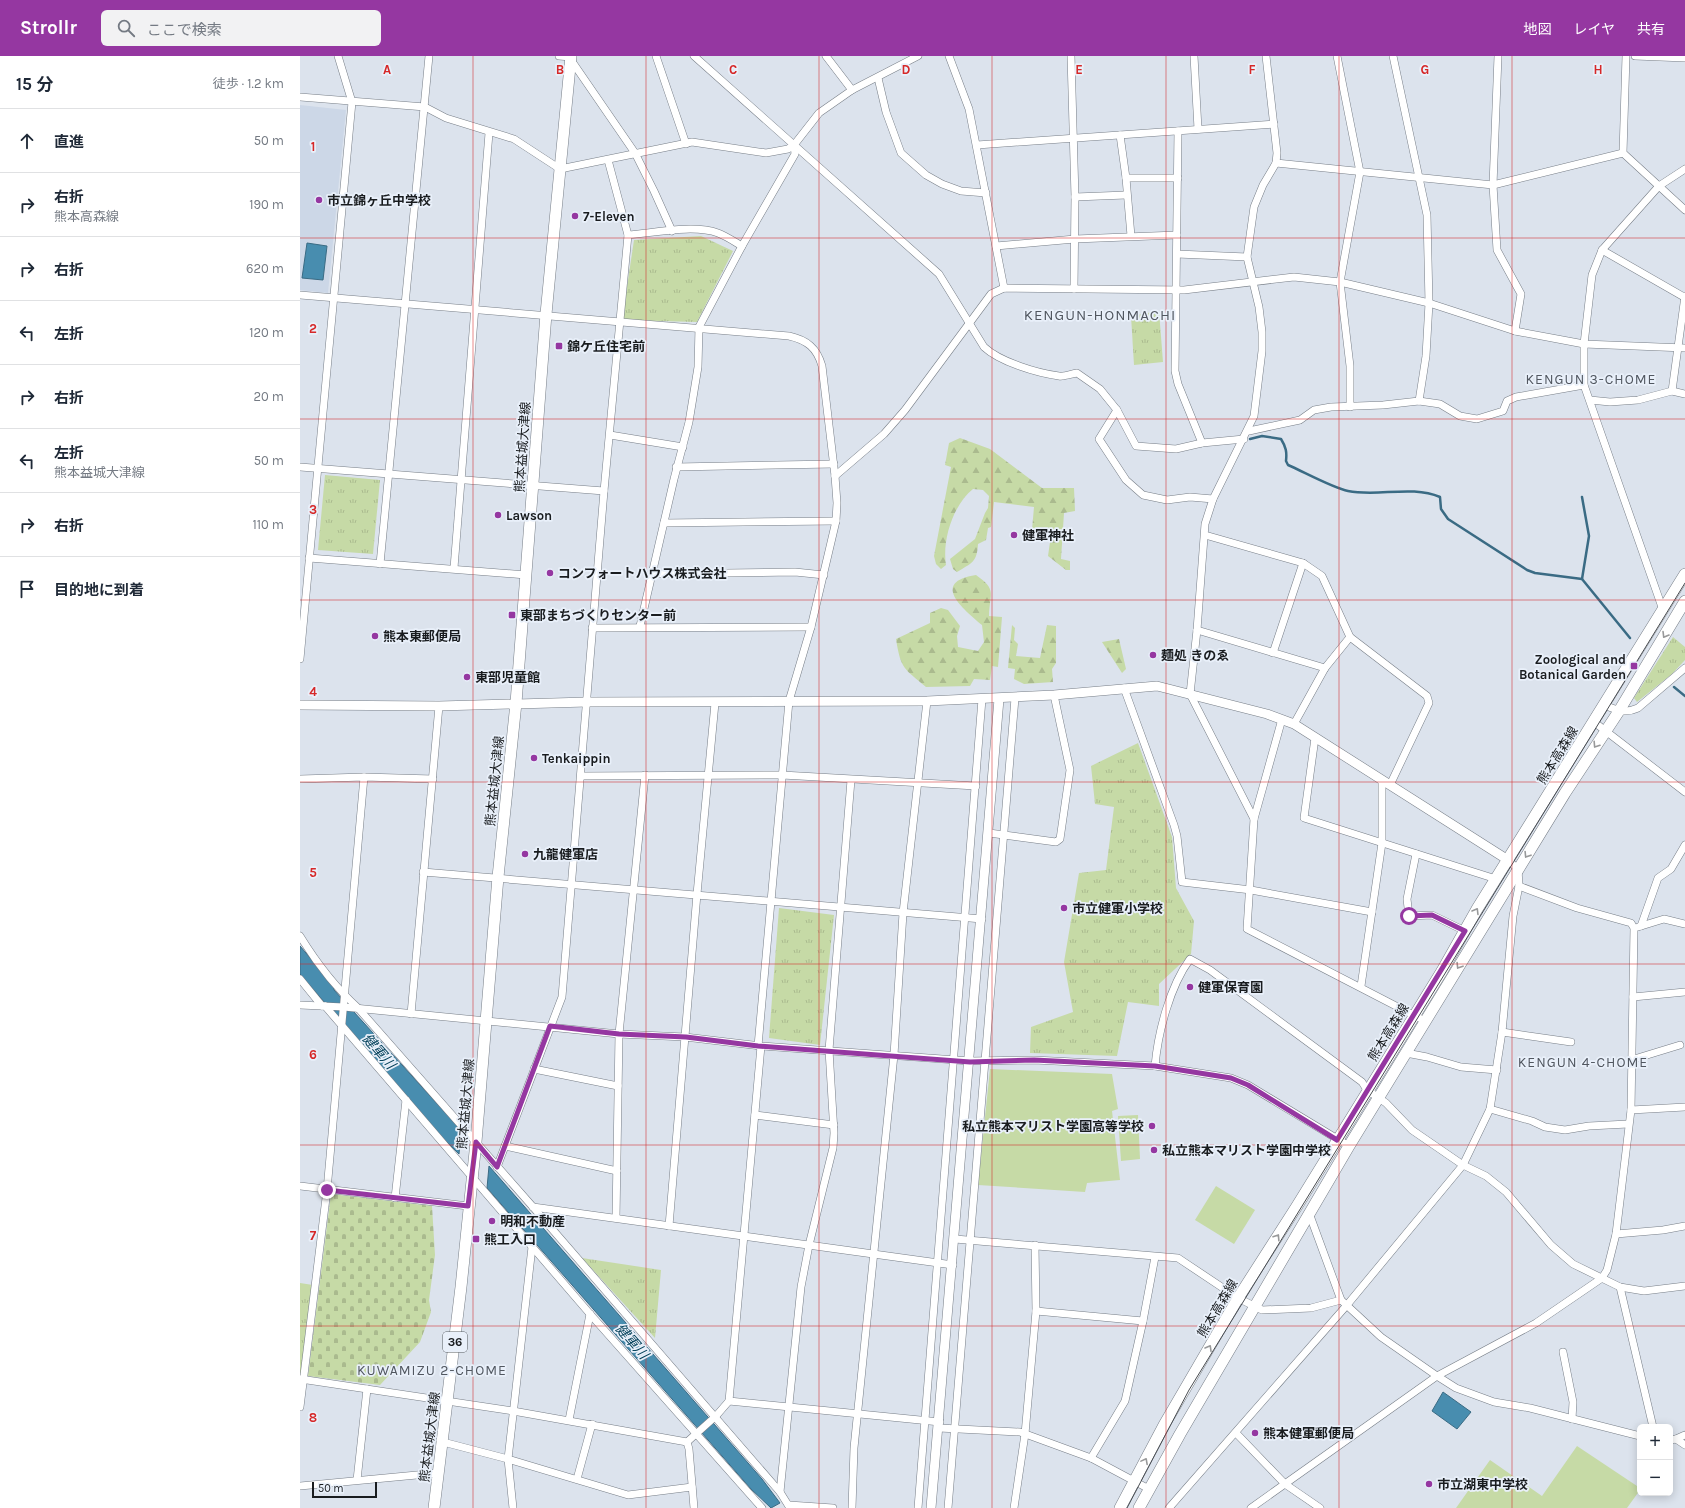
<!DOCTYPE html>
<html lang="ja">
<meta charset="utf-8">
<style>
body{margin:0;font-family:Karla,"Noto Sans JP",sans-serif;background:#f2f2f3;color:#1f2937}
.controls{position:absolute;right:12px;bottom:12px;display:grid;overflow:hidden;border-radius:6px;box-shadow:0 2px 10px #0003}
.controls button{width:36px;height:36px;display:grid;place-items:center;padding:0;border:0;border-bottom:1px solid #e0e1e3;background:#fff;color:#1f2937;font:20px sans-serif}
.scale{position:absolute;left:12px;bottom:10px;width:65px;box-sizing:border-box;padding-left:4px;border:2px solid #191c1f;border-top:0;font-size:11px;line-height:14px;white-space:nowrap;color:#191c1f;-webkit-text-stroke:3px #e9f0fa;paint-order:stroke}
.stop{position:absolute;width:12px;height:12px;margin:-9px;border:3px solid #9537a1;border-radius:50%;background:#fff}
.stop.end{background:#9537a1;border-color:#fff;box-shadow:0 1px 4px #0008}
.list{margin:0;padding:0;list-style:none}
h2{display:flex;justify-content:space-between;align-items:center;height:52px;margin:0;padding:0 16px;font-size:17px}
h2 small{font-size:13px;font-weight:400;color:#747a83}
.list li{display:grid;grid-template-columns:26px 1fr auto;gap:12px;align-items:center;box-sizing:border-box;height:64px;padding:0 16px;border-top:1px solid #e0e1e3}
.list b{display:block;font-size:15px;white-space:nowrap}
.list p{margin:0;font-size:13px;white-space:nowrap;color:#747a83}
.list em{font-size:13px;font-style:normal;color:#747a83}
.icon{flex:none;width:22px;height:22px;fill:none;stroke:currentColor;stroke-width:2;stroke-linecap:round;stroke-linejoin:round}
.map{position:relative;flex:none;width:1385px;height:1452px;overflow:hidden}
header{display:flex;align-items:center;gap:24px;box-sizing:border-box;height:56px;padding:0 20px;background:#9537a1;color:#fff}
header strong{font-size:19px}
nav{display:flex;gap:22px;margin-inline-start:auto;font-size:14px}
.search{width:280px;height:36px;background:#f2f2f3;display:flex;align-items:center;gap:10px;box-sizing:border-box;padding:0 14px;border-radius:6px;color:#747a83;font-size:15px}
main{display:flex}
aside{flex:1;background:#fff}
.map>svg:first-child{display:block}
.built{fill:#ccd7e7}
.forest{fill:url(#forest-firs)}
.cemetery{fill:url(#cemetery-stones)}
.park{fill:url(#park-tufts)}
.garden{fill:#c6daa6}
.water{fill:#488daf;stroke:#3a6b84}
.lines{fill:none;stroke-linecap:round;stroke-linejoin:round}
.stream{stroke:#3a6b84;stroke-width:2.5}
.minor-casing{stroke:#777e87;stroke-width:8}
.tertiary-casing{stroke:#777e87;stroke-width:10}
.primary-casing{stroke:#777e87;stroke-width:12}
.minor{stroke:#fff;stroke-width:7}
.tertiary{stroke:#fff;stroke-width:9}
.primary{stroke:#fff;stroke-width:11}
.tram{stroke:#484c51;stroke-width:1}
.oneway{stroke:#98999a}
.route{stroke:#9537a1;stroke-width:5}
.grid{fill:none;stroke:#d62828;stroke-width:1;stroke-opacity:0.55}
.poi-dot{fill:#9537a1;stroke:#e9f0fa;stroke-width:1.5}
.labels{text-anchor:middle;stroke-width:3.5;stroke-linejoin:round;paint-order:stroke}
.shield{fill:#e9f0fa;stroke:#575c61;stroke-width:1}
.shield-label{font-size:12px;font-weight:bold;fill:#191c1f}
.poi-label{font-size:13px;font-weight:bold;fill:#191c1f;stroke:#e9f0fa;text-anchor:start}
.street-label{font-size:13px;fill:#191c1f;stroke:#e9f0fa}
.neighbourhood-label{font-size:14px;letter-spacing:1px;fill:#515760;stroke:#e9f0fa}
.water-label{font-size:14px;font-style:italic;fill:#08445d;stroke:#e9f0fa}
.quarter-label{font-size:15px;letter-spacing:1px;fill:#515760;stroke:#e9f0fa}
.grid-label{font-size:13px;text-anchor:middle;font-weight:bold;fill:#d62828;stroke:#e9f0fa;stroke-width:3.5;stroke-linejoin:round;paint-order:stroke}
</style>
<header>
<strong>Strollr</strong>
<div class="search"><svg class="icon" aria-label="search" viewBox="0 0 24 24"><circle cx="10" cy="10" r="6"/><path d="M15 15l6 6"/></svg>ここで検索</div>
<nav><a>地図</a><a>レイヤ</a><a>共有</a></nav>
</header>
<main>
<aside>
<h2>15 分<small>徒歩 · 1.2 km</small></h2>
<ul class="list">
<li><svg class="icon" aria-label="ahead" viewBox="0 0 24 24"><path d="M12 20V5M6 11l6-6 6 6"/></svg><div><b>直進</b></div><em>50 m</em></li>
<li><svg class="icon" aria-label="right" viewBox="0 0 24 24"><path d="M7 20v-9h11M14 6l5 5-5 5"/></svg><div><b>右折</b><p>熊本高森線</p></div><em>190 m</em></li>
<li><svg class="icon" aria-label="right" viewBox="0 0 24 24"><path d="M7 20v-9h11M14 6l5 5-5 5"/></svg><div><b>右折</b></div><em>620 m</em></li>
<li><svg class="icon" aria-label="left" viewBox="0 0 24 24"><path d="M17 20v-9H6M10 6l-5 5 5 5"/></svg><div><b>左折</b></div><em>120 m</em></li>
<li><svg class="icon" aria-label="right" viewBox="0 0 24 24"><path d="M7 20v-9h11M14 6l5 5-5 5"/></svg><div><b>右折</b></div><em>20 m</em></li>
<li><svg class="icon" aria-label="left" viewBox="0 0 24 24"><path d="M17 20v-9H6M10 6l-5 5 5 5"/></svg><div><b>左折</b><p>熊本益城大津線</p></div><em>50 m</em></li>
<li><svg class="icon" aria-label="right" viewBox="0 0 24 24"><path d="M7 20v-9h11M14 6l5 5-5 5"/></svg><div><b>右折</b></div><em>110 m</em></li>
<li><svg class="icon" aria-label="arrive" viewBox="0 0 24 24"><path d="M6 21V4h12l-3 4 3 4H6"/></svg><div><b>目的地に到着</b></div></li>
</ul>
</aside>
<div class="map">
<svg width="1385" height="1452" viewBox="0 0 1385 1452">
<defs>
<pattern id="forest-firs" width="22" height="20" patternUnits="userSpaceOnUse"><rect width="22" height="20" fill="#c6daa6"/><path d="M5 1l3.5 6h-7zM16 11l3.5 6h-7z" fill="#aaba8e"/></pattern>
<pattern id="cemetery-stones" width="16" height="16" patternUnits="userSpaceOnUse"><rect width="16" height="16" fill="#c6daa6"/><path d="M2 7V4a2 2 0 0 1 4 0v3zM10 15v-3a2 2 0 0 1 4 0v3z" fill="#aaba8e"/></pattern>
<pattern id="park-tufts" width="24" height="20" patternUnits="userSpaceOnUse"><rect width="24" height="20" fill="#c6daa6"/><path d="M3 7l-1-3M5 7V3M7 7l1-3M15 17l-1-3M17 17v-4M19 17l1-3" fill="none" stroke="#aaba8e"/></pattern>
</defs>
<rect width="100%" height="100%" fill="#dce3ed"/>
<path class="built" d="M0,49L46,54L28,237L0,234Z"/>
<g class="forest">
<path d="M660,382L690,393L742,432H774L775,455L764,457L761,503L770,505V514H766L748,500L751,479L748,476L732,474L734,451L694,446L691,471L688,472L686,484L678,488C677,506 672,507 657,516L653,513L650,503L675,483L685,457L688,452L689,440L683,434L673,433C653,449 642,484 646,509L641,513L636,508L634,500L651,411L645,409L649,387Z"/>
<path d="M676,519C697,534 690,536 689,560L702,561L698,611L692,610L690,624L674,623L670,630L626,631C604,612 601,614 596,583L630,567V557L641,552L648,554L660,570L657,580L658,591L678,595L684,586L682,569C663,553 630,526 676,519Z"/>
<path d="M712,569L715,572L714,584L718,588L716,600L740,602L747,569L756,570V607L752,613L753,626L724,628L714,623L715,613L708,612Z"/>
<path d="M819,583L826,613L822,617L802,586Z"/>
</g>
<path class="cemetery" d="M31,1138L132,1150L135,1199L129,1244L131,1256L120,1286L80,1329L8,1320Z"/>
<g class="park">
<path d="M401,180L433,195L397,266L322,264L334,184Z"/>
<path d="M859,255L863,306L834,309L831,260Z"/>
<path d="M25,419L80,424L73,498L18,494Z"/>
<path d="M1373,581L1385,591V604L1372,618L1337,646L1334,642Z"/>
<path d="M838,687L872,781L876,832L894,865L891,898L859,928V950L828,946L817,1000L730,997L731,971L773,956L764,906L779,817L806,814L814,751L795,748L791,710Z"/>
<path d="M479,852L534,859L520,989L469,982Z"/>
<path d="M282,1202L361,1214L355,1282Z"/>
<path d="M0,1227L13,1229L1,1317H0Z"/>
</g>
<g class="garden">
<path d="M690,1013L812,1018L818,1053L812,1055L820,1124L787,1127L785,1136L678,1129Z"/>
<path d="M838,1059L840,1103L821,1105L818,1060Z"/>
<path d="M916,1130L955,1154L934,1188L895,1164Z"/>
<path d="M1277,1390L1340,1432V1434L1327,1452H1156L1190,1404L1242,1440Z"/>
</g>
<g class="water">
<path d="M7,187L27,190L23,224L2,222Z"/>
<path d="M0,890L34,930V934L161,1074L159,1098L132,1071L0,918Z"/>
<path d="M189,1110L462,1423L480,1447L471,1452L451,1433L187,1132Z"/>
<path d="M1143,1336L1171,1356L1157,1373L1132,1355Z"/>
</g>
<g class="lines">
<g class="stream">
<path d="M950,383L962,380L981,383C986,391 987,396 986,405L988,409C1004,416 1033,432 1048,435C1078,441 1111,429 1140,441L1141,453L1148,463L1227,514L1235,517L1282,523L1330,582"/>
<path d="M1282,441L1289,480L1282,523"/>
<path d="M1374,631L1385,640"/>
</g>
<defs>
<g id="minor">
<path d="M259,0L271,1"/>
<path d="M356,0L386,88"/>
<path d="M394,0L639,218L684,291C700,306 737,317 759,320C764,321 771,318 777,317L800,333L817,354L799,383L826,424L843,439L867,444L890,441L913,443"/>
<path d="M526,0L552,34"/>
<path d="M649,0L669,53L704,232"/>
<path d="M771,0L775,141L774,233"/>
<path d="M894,0L898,73"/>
<path d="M1037,0L1060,116L1040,226L1050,310V351"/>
<path d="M1093,0L1127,159L1129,247L1126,300L1119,345"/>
<path d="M1198,0L1193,129L1197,194L1221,238L1215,275"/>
<path d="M1326,0L1323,97L1385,154"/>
<path d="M1335,0L1385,2"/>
<path d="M271,4L335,97L354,135L372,175"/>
<path d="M578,22L586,56L601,97L626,119L642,128L661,135L686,137"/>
<path d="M0,41L125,51L146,62L214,83L260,113L392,86L466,97L488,93L494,89L519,57L552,34L618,0"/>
<path d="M878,75L875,315L878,328L902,387"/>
<path d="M820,79L826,122H878"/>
<path d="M677,89L974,68"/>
<path d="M976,107L1193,129L1323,97"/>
<path d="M826,122L831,180"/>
<path d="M775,141L826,139"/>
<path d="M328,179C354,177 393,168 418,177C426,180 435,186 442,190"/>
<path d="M696,190L775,183L877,179"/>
<path d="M1302,194L1384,241"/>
<path d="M877,198L947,201"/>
<path d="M0,239L489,280C507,284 517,292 522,310L535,420L537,447L536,465L511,571L489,645L458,990"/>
<path d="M1372,335L1385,240"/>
<path d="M1290,344L1310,346L1338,344L1372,335L1385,338"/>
<path d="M817,354L836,390L876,393L902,387L944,383"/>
<path d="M949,375L1000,364L1014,354L1031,351L1083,349L1119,345L1140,348L1160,360L1177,363L1203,355L1207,345L1216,341L1284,329"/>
<path d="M310,379L383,391"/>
<path d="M0,411L304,435"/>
<path d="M376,411L534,408"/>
<path d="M535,420L584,378L605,354L691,238L704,232L884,234L994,221L1040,226L1129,247L1215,275L1284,288L1385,292"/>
<path d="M364,467L536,465"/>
<path d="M905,479L1003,507L1022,520L1050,581L1127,640L1129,647L1090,729"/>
<path d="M9,502L226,519"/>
<path d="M80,508L129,0"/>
<path d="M154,512L189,77"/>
<path d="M351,518L495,516L524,519"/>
<path d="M1363,554L1284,329V288L1292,219L1302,194L1359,130L1385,113"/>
<path d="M340,570L374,423L389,366L398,311L399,271L442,190L495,98L494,89"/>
<path d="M292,572L511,571"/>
<path d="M897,574L1025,612"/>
<path d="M973,597L1003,507"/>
<path d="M0,603L52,46L38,0"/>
<path d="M824,632L874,769L877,780L882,826L951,834L1072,856"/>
<path d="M1304,649C1316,654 1325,658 1338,652L1385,612"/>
<path d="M982,663L954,763L947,873L1125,965"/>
<path d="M1294,666L1385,736"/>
<path d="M994,668L1025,612L1050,581"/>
<path d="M1015,682L1004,762L1196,823"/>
<path d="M281,720L482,719L676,730"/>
<path d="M0,723L64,721L133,723"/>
<path d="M954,763L890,638L897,574L905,468L913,443L954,360L962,295V276L959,251L947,201L954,151L963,129L976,107L977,97L966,0"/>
<path d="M689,777L756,786L760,783L770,714L754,639"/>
<path d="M1116,798L1107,843L1109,860L1132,859L1165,875"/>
<path d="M123,816L682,863"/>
<path d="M1341,870L1358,822L1371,813L1385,789"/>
<path d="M1338,871L1364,863L1385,868"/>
<path d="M0,880C16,906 35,931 58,952L233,1151L480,1436"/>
<path d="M0,923L22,950"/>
<path d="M1061,930L1082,787V725"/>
<path d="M1333,941L1385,936"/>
<path d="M0,949L44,951L319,978L385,981L461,990L670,1005L734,1004L855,1010L931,1022L948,1029L1049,1090"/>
<path d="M25,950L290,1258L462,1452"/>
<path d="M111,958L139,650"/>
<path d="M1202,976L1271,986"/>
<path d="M1106,997L1127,1001L1161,1011L1197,1014"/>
<path d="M1331,1004L1380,989"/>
<path d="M855,1010C858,976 870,930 890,903L910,914L1062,1026L1067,1034L1086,1047L1112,1074L1163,1109L1186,1120L1206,1136L1251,1189L1273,1208L1320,1231L1344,1235L1385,1230"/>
<path d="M234,1013L318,1030"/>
<path d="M1190,1053L1232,1065L1245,1071L1265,1074L1289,1070L1328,1068"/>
<path d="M1331,1054L1385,1051"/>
<path d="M455,1059L534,1069"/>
<path d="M205,1090L317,1115"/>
<path d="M197,1111L262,941L304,435L328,179L308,104"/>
<path d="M0,1130L168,1150"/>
<path d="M95,1142L106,1044"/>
<path d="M233,1151L653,1209"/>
<path d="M1009,1157L1041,1244L1081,1281L1137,1320L1156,1332L1194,1346L1230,1352L1340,1380"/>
<path d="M316,1162L319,978L345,719"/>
<path d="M369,1170L397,838L415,647"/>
<path d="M1316,1178L1363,1174L1385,1170"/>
<path d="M655,1183L878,1202L938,1242L962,1254L1011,1252L1041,1244"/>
<path d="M1320,1231L1353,1371"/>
<path d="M736,1255L843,1265"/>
<path d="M1263,1296L1273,1346L1272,1363"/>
<path d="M0,1323L213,1355L387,1386"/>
<path d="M429,1345L640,1366"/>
<path d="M0,1351L27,1134L64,721"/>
<path d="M269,1364L290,1258"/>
<path d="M639,1372L720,1376L791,1402L849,1433"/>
<path d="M936,1377L985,1428L1020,1452"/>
<path d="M1376,1383L1385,1379"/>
<path d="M1370,1384L1376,1383L1385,1389"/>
<path d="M143,1386L208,1403L328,1439L392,1431"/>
<path d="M387,1386L416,1360L429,1345L461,990"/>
<path d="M387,1386L389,1393L394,1452"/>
<path d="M791,1402L825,1345L843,1265L855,1201"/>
<path d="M277,1423L292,1368"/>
<path d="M57,1424L67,1333"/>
<path d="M0,1430L138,1417"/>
<path d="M489,1449L533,1452"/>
<path d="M213,1452L208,1403L232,1191"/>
<path d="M490,1452L480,1436L501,1231L509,1189L533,1092L534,1077L529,994L551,724"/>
<path d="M552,1452L554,1392L594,999L603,857L627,645"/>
<path d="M618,1452L682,643"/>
<path d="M648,1452L715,642"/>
<path d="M714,1452L725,1378L736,1255L735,1189"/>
<path d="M869,1452L1047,1249L1163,1109L1190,1053L1202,976L1213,860L1219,830L1218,813L1208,804"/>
<path d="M951,1452L1137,1320L1236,1267L1302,1222L1307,1214L1316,1178L1331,1054L1334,872L1331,867L1277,852L1219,830"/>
</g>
<g id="tertiary">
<path d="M0,649L139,650L287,646L627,645L754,639L857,630L967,658L994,668L1208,804"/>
<path d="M631,1452L699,643"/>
</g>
<g id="primary">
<path d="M134,1452L161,1231L176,1086L198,821L216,647L246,258L271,0"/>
<path d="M820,1452L864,1369L938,1242L997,1150L1142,915L1177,853L1385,518"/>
<path d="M839,1452L880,1378L1049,1090L1265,737L1319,655L1385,545"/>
</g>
</defs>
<use href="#minor" class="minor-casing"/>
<use href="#tertiary" class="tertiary-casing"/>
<use href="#primary" class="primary-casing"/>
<use href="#minor" class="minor"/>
<use href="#tertiary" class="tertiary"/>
<use href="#primary" class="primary"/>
<path class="tram" d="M827,1452L889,1334L1385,527"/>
</g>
<defs><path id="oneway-chevron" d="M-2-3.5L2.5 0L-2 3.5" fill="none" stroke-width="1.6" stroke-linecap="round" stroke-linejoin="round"/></defs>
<g class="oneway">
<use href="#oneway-chevron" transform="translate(1365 579) rotate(121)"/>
<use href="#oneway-chevron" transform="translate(1296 689) rotate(123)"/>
<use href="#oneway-chevron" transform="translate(1227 799) rotate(122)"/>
<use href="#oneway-chevron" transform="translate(1176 855) rotate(-59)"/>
<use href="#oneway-chevron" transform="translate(1159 910) rotate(122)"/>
<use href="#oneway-chevron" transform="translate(977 1181) rotate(-57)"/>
<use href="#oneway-chevron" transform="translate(909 1292) rotate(-60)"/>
<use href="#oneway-chevron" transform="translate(845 1405) rotate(-62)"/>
</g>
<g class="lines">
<path class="route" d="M27,1134L168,1150L176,1086L197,1111L250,970L319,978L386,981L458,990L670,1006L734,1004L855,1010L931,1022L948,1029L1037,1084L1165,875L1132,859L1109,860"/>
</g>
<path class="grid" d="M173,0V1452M346,0V1452M519,0V1452M692,0V1452M866,0V1452M1039,0V1452M1212,0V1452M0,182H1385M0,363H1385M0,544H1385M0,726H1385M0,908H1385M0,1089H1385M0,1270H1385"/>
<g class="poi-dot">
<circle cx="19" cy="144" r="4"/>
<circle cx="275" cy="160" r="4"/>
<rect x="255" y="286" width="8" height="8" rx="2"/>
<circle cx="198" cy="459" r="4"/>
<circle cx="714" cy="479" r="4"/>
<circle cx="250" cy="517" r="4"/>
<rect x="208" y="555" width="8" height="8" rx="2"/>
<circle cx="75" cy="580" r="4"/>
<circle cx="853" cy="599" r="4"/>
<rect x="1330" y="606" width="8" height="8" rx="2"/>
<circle cx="167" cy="621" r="4"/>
<circle cx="234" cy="702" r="4"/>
<circle cx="225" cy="798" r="4"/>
<circle cx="764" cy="852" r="4"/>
<circle cx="890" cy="931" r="4"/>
<circle cx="852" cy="1070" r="4"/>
<circle cx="854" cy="1094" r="4"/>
<circle cx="192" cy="1165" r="4"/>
<rect x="172" y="1179" width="8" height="8" rx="2"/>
<circle cx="955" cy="1377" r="4"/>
<circle cx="1129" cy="1428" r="4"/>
</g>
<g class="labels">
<rect class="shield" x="143" y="1276" width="24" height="20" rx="3"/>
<g class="shield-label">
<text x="155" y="1290">36</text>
</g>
<g class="poi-label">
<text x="27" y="149">市立錦ヶ丘中学校</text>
<text x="283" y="165">7-Eleven</text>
<text x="267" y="295">錦ケ丘住宅前</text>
<text x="206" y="464">Lawson</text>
<text x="722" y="484">健軍神社</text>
<text x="258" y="522">コンフォートハウス株式会社</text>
<text x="220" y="564">東部まちづくりセンター前</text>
<text x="83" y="585">熊本東郵便局</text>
<text x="861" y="604">麺処 きのゑ</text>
<text x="1326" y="608" text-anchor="end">Zoological and<tspan x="1326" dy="15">Botanical Garden</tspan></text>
<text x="175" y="626">東部児童館</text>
<text x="242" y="707">Tenkaippin</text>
<text x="233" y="803">九龍健軍店</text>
<text x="772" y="857">市立健軍小学校</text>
<text x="898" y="936">健軍保育園</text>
<text x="844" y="1075" text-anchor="end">私立熊本マリスト学園高等学校</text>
<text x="862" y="1099">私立熊本マリスト学園中学校</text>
<text x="200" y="1170">明和不動産</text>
<text x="184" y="1188">熊工入口</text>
<text x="963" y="1382">熊本健軍郵便局</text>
<text x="1137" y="1433">市立湖東中学校</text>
</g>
<g class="street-label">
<text transform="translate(222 391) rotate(-86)" y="5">熊本益城大津線</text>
<text transform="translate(1257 699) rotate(-58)" y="5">熊本高森線</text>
<text transform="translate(194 725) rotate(-84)" y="5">熊本益城大津線</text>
<text transform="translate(1088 976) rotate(-58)" y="5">熊本高森線</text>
<text transform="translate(165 1048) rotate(-85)" y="5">熊本益城大津線</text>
<text transform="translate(917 1252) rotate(-59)" y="5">熊本高森線</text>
<text transform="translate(129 1381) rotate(-83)" y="5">熊本益城大津線</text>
</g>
<g class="neighbourhood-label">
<text x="1291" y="328">KENGUN 3-CHOME</text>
<text x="1283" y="1011">KENGUN 4-CHOME</text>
<text x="132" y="1319">KUWAMIZU 2-CHOME</text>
</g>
<g class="water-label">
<text transform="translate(79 995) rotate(49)" y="5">健軍川</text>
<text transform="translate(332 1285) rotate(49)" y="5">健軍川</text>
</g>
<g class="quarter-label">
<text x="800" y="264">KENGUN-HONMACHI</text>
</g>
</g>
<g class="grid-label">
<text x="87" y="18">A</text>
<text x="260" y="18">B</text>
<text x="433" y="18">C</text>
<text x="606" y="18">D</text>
<text x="779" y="18">E</text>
<text x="952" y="18">F</text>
<text x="1125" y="18">G</text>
<text x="1298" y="18">H</text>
<text x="13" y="95">1</text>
<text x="13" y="277">2</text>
<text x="13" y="458">3</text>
<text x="13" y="640">4</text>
<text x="13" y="821">5</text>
<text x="13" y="1003">6</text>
<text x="13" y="1184">7</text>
<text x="13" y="1366">8</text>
</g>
</svg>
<div class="controls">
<button>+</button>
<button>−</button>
</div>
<div class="scale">50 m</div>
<div class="stop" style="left:1109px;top:860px"></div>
<div class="stop end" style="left:27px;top:1134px"></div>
</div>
</main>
